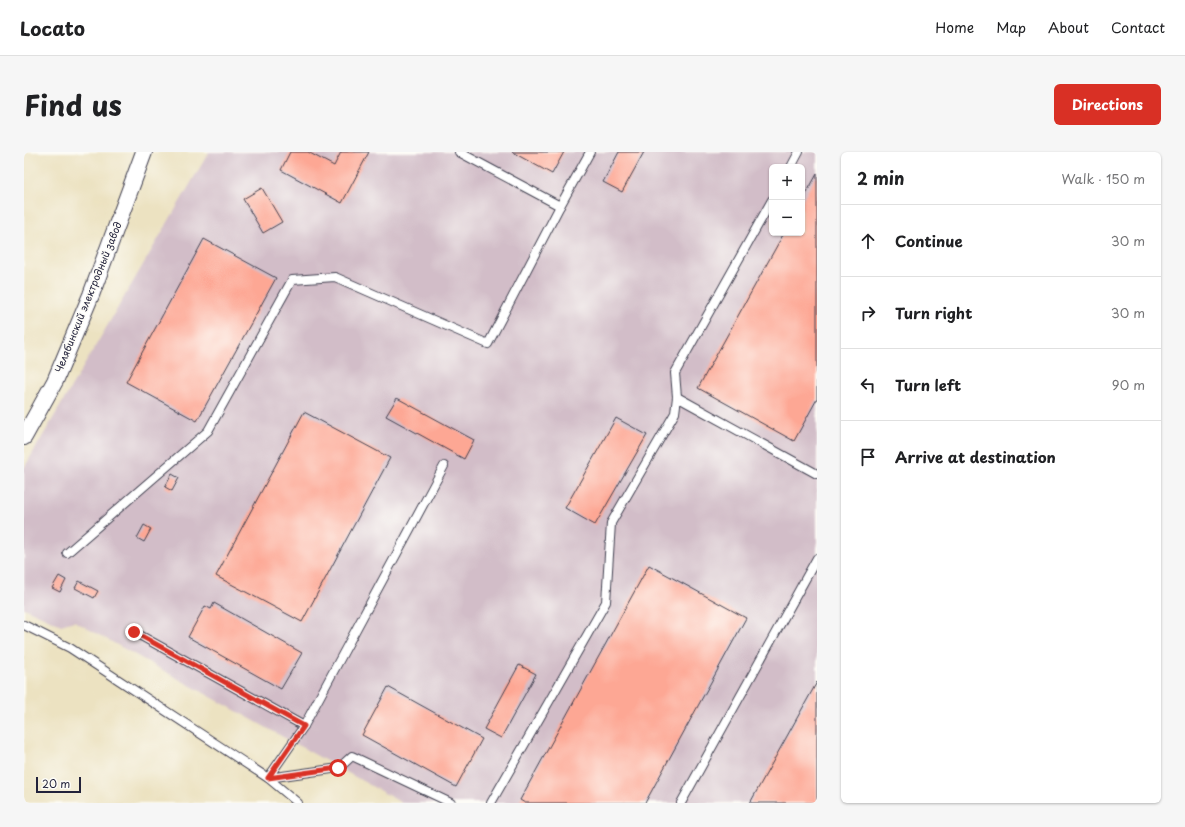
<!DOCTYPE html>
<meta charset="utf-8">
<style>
body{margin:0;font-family:"Playpen Sans",sans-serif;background:#f6f6f6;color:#202124}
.controls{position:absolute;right:12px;top:12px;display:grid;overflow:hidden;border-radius:6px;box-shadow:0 1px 3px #0004}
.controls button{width:36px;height:36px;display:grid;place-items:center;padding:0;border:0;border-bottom:1px solid #e0e0e0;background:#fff;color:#202124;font:20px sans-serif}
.scale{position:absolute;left:12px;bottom:10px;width:45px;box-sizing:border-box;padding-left:4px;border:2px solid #22223b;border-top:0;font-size:11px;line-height:14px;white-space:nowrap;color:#22223b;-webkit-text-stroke:3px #fdfcf7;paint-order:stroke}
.stop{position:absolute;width:12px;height:12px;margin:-9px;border:3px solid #d93025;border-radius:50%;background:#fff}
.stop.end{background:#d93025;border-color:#fff;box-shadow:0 1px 4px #0008}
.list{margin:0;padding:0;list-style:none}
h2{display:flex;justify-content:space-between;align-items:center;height:52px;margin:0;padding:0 16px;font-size:17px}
h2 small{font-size:13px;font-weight:400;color:#757577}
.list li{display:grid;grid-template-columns:26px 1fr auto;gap:12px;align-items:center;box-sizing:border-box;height:72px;padding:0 16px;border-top:1px solid #e0e0e0}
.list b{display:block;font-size:15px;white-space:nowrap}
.list em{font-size:13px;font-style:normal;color:#757577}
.icon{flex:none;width:22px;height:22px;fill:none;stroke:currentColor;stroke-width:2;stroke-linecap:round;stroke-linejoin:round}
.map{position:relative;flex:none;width:793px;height:651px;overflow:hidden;border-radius:6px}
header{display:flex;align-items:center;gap:24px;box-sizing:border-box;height:56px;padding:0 20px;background:#fff;border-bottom:1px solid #e0e0e0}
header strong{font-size:19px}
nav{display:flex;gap:22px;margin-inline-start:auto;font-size:14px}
.intro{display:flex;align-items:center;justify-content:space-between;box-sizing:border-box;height:96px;padding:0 24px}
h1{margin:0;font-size:28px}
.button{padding:10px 18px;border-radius:6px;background:#d93025;color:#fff;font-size:14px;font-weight:700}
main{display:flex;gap:24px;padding:0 24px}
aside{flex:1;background:#fff;border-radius:6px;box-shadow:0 1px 3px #0004}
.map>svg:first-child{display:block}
.industrial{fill:#d2bdc8;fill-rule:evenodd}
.building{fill:#fda794}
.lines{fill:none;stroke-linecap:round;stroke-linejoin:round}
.service-casing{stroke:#403f4f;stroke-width:10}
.minor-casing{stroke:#403f4f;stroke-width:18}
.service{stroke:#fff;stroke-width:8}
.minor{stroke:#fff;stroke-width:16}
.route{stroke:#d93025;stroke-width:5}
.labels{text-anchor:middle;stroke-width:3;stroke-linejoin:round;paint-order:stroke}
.street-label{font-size:10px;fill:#22223b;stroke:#fdfcf7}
</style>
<header>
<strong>Locato</strong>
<nav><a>Home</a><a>Map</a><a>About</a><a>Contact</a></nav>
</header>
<div class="intro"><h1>Find us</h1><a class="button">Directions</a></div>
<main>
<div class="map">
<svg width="793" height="651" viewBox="0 0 793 651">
<rect width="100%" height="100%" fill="#fdfcf7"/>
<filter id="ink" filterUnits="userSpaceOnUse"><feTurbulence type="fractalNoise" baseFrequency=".025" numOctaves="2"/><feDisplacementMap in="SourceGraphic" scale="8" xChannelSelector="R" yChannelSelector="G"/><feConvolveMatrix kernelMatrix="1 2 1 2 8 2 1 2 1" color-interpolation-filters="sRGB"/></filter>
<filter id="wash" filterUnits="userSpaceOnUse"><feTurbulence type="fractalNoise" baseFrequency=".012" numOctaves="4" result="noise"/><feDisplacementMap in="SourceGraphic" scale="16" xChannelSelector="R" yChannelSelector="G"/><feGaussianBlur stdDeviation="0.9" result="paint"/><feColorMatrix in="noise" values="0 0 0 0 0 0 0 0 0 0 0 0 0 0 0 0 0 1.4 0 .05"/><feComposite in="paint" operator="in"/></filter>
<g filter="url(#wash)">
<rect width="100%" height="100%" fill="#ece2c1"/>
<path class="industrial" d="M185,0H793V651H378L50,469L37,473L0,456V316ZM748,15H778V81H748Z"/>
<g id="blocks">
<g class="building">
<path d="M266,0H284L310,14L317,0H345L318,51L257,18Z"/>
<path d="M488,0H540L528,22Z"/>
<path d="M595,0H620L598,40L579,30Z"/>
<path d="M793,22V247L770,289L674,236L760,81H778V49Z"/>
<path d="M238,36L258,70L239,81L219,47Z"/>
<path d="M180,87L252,126L173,269L102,230Z"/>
<path d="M373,246L450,288L440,307L362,264Z"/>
<path d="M280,260L366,306L278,470L192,424Z"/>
<path d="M592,266L623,283L571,373L541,356Z"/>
<path d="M148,322L155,326L148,339L141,335Z"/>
<path d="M120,373L127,377L120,390L113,386Z"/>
<path d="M625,413L722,466L621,651H501L496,648Z"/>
<path d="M35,424L42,428L36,440L28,436Z"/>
<path d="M55,429L74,439L70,446L51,436Z"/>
<path d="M190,451L278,501L257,537L164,485L181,454L187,457Z"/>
<path d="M495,513L512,522L477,586L460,577Z"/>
<path d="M793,530V651H726Z"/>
<path d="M364,535L458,587L432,635L338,583Z"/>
</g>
</g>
</g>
<g filter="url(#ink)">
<use href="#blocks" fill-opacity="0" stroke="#403f4f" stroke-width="1"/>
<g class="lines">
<defs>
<g id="service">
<path d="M435,0L536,54"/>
<path d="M767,15L775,0"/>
<path d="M653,245L793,322"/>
<path d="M420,314L280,574L244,626L315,616L328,604L427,651"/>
<path d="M43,401L184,279L268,128L311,125L464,192L536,54L566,0"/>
<path d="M0,473L46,496L244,626L274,651"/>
<path d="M110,480L280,574"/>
<path d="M467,651L582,450L587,371L651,261L653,245L651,221L748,48"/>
<path d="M657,651L793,406"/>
</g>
<path id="minor" d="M0,285L31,229L67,143L120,0"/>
</defs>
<use href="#service" class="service-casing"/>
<use href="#minor" class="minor-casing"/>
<use href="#service" class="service"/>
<use href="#minor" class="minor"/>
</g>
</g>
<g class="lines" filter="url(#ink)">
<path class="route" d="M110,480L280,574L244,626L314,616"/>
</g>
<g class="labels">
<g class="street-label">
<text transform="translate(64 145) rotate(-68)" y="4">Челябинский электродный завод</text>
</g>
</g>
</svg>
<div class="controls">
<button>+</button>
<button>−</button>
</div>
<div class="scale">20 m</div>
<div class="stop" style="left:314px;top:616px"></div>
<div class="stop end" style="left:110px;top:480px"></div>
</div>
<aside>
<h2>2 min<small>Walk · 150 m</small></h2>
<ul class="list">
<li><svg class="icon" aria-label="ahead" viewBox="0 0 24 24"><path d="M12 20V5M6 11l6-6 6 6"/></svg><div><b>Continue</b></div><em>30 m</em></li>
<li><svg class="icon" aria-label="right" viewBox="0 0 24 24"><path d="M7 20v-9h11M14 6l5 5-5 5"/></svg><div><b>Turn right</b></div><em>30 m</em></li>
<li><svg class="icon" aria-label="left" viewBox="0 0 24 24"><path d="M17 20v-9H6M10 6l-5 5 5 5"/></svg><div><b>Turn left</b></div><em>90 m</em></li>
<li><svg class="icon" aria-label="arrive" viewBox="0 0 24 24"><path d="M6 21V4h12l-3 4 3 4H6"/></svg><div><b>Arrive at destination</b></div></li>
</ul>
</aside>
</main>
